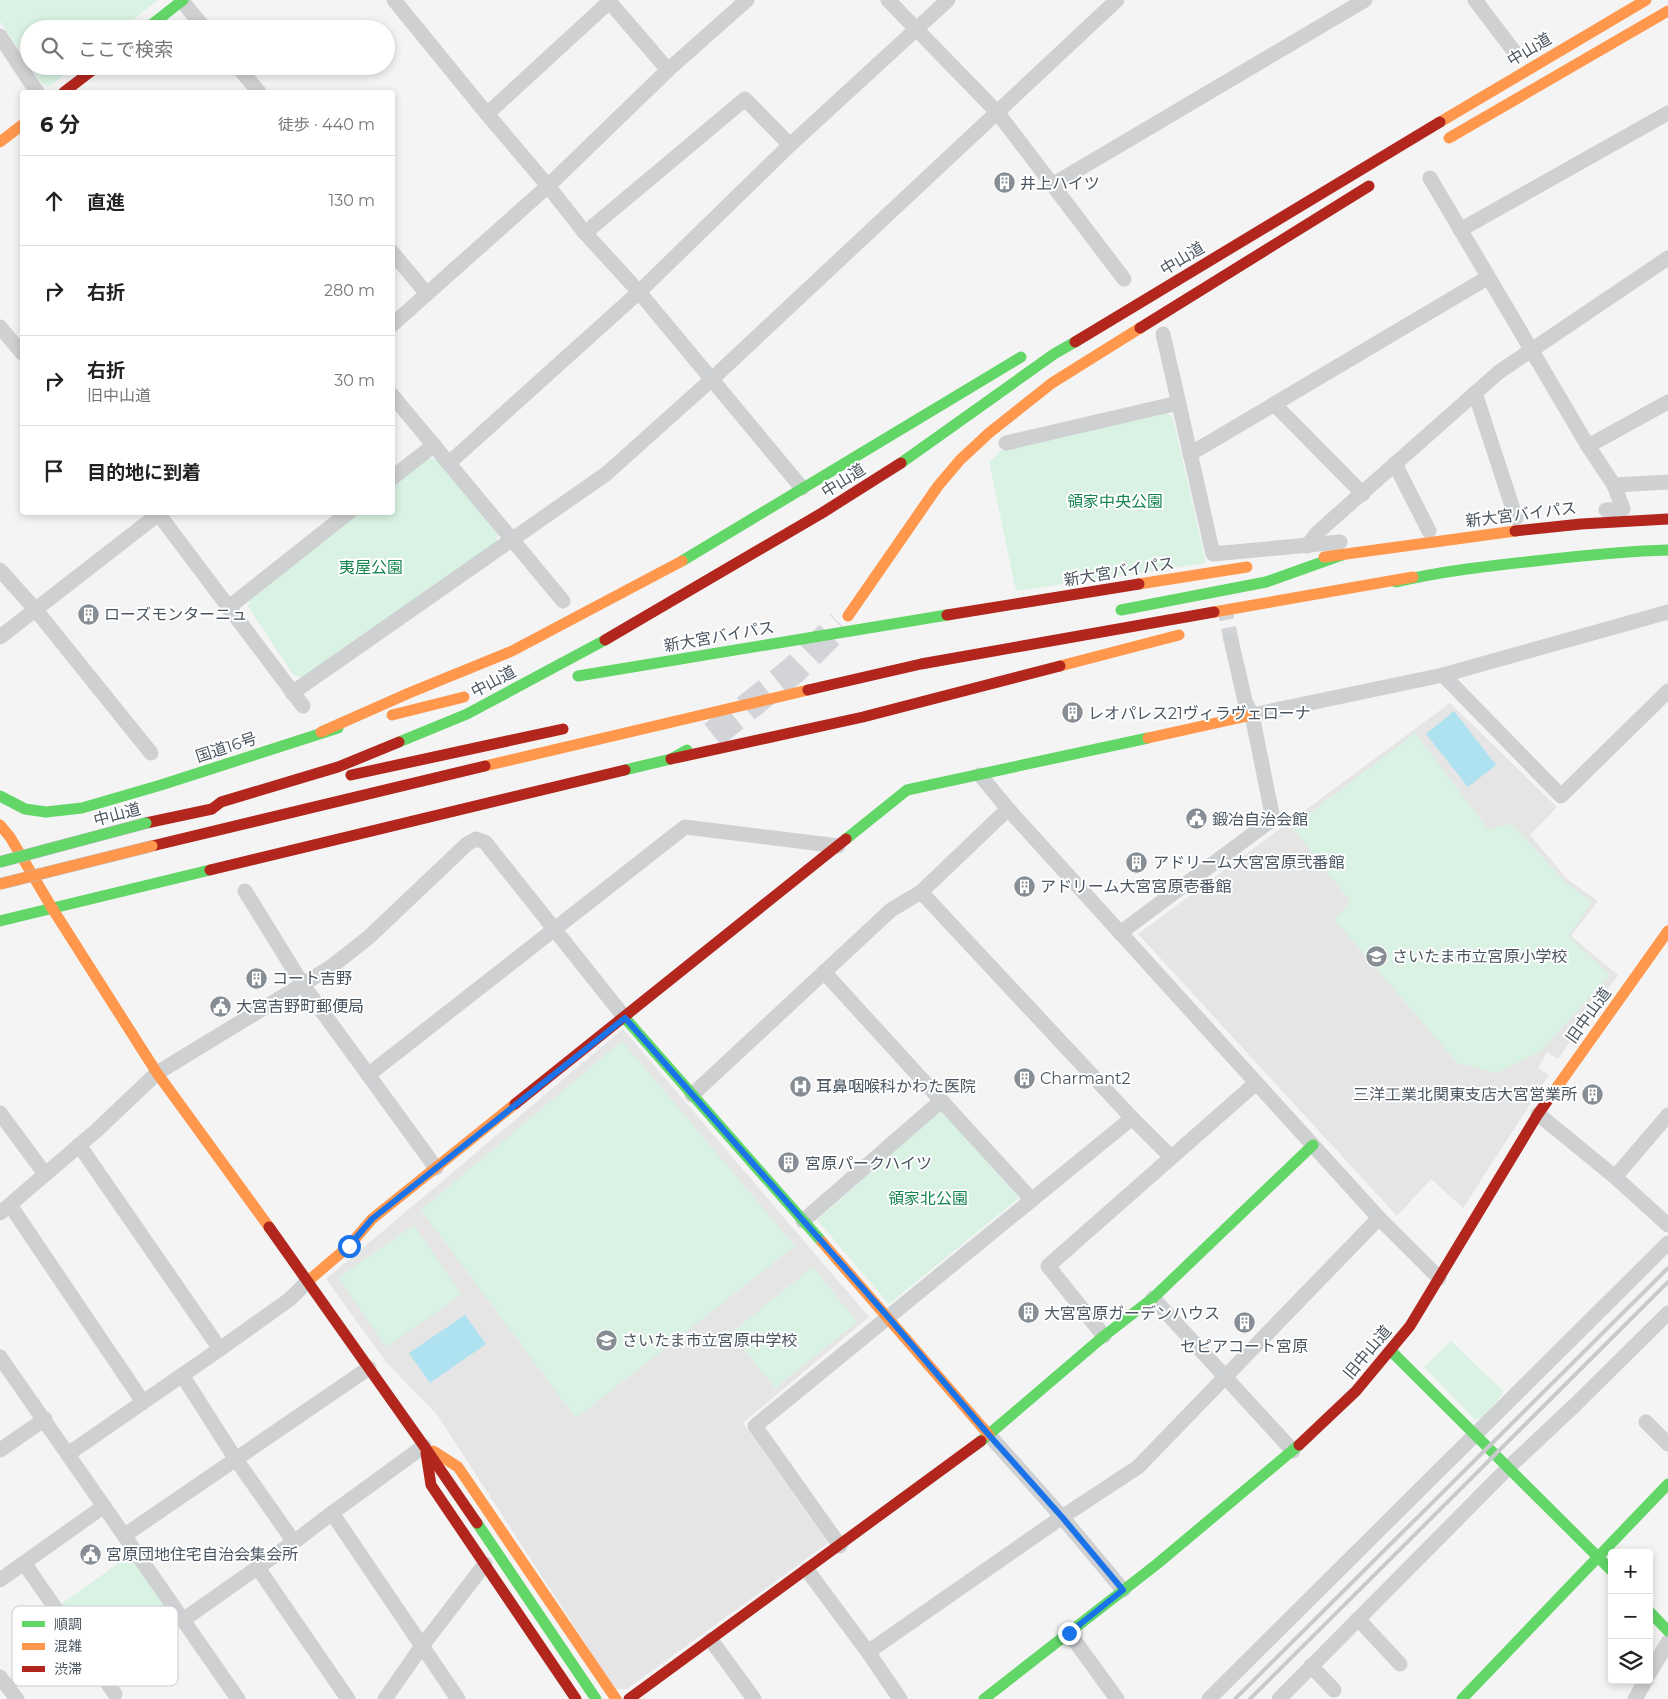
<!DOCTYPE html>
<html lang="ja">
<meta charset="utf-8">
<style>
body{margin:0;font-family:Montserrat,"Noto Sans JP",sans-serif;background:#f2f2f2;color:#222}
.controls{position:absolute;right:15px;bottom:15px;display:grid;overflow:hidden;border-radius:5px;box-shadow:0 2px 8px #0003}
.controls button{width:45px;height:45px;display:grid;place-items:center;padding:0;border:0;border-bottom:1px solid #e0e0e0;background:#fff;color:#222;font:25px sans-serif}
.stop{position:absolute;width:15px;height:15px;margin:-11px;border:4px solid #1a73e8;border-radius:50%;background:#fff}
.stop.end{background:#1a73e8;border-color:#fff;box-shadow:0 1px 5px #0008}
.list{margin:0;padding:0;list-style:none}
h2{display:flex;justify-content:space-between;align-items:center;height:65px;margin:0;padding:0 20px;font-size:21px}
h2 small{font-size:16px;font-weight:400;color:#767676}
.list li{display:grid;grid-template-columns:32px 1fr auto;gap:15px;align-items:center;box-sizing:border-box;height:90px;padding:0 20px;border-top:1px solid #e0e0e0}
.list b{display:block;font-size:19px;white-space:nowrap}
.list p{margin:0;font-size:16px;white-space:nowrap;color:#767676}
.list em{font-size:16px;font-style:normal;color:#767676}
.icon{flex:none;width:28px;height:28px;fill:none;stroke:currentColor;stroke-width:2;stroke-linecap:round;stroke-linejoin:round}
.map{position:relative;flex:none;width:1668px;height:1699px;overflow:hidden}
.search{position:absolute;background:#fff;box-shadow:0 2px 8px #0003;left:20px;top:20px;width:375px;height:55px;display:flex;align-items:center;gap:12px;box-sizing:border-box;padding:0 18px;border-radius:28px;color:#767676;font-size:19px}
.panel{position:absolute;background:#fff;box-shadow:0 2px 8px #0003;left:20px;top:90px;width:375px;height:425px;border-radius:5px}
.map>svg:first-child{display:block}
.education{fill:#e6e5e6}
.green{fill:#d9f2e3}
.water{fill:#aee2f0}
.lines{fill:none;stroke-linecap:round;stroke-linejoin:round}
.street-tunnel{stroke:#d2d4d7;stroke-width:15;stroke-dasharray:15 8;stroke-linecap:butt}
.highway-tunnel{stroke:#d2d4d7;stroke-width:28;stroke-dasharray:28 14;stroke-linecap:butt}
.street{stroke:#ced0d2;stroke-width:15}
.fast{stroke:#63d668;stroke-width:11}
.slow{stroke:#ff974d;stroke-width:11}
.jam{stroke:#b3261e;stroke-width:11}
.rail{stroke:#c9cacc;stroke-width:4}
.fast-bridge-casing{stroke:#b9bec3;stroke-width:12;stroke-linecap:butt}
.slow-bridge-casing{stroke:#b9bec3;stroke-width:12;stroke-linecap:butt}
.fast-bridge{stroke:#63d668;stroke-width:11}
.slow-bridge{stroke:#ff974d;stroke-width:11}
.route{stroke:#1a73e8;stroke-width:6}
.labels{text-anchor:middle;stroke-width:4;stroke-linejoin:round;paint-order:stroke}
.street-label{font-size:16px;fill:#4a5661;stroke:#fff}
.poi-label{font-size:16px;fill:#4a5661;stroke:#fff;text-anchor:start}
.park-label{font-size:16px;fill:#17864f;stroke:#fff}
.key{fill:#fff;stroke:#c9ccd0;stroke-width:1}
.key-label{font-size:14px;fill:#4a5661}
</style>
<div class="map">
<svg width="1668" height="1699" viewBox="0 0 1668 1699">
<rect width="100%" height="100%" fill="#f4f4f4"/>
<g class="education">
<path d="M1450,703L1557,807L1530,835L1568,880L1598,901L1571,936L1618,975L1558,1059L1547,1052L1538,1068L1549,1075L1463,1208L1431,1179L1397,1216L1138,934Z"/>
<path d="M623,1029L869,1317L743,1423L828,1543L627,1689H615L438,1416L386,1362L326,1279Z"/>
</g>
<g class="green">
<path d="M0,0H158L121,29H29V64L0,21Z"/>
<path d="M30,66H74L50,86L42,84Z"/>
<path d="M1167,413L1173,418L1206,563L1016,591L989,462L1003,449Z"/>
<path d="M426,458L436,459L497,533V543L302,677L294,676L248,607L250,599L358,513L392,512L393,485Z"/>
<path d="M1415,733L1488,829L1512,824L1566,883L1592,902L1568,936L1610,975L1541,1051L1497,1073L1457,1063L1335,920L1350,901L1292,827Z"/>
<path d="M622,1041L795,1246L576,1418L421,1210Z"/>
<path d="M941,1110L1019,1198L889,1304L817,1220Z"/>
<path d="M414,1225L461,1295L386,1347L339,1277Z"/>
<path d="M813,1267L857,1322L775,1388L731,1333Z"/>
<path d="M1451,1341L1504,1392L1483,1418L1475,1419L1424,1367Z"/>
<path d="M130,1555L170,1612L100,1661L61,1604Z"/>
</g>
<g class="water">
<path d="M1454,711L1496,765L1468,787L1426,734Z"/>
<path d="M465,1315L486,1344L430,1383L409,1353Z"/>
</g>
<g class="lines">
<path class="street-tunnel" d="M1224,605L1231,640"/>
<path class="highway-tunnel" d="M713,735L795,669L840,624"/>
<g class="street">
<path d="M394,0L487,114L548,186L585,233L639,292L802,488"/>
<path d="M608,0L668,70"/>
<path d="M888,0L997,112L1124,279"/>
<path d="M1475,0L1513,50"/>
<path d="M182,1L205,29"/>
<path d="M0,36L37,92"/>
<path d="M237,66L259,92"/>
<path d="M487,114L609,2"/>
<path d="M1430,178L1588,446L1614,485L1668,482"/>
<path d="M1052,185L1365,0"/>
<path d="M1460,230L1668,113"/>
<path d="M585,233L745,99L790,145"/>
<path d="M392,252L427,294"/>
<path d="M392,325L548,186L668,70L747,0"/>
<path d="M0,327L22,353"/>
<path d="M1163,334L1213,554L1340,542"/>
<path d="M1475,393L1516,518"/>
<path d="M392,395L563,601"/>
<path d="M1274,404L1363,494"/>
<path d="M1006,443L1178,403"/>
<path d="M1588,446L1668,402"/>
<path d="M1190,454L1487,278"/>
<path d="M449,463L639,292L790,145L948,0"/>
<path d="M1395,464L1429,531"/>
<path d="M392,478L434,445"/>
<path d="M1606,510L1623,509L1614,485"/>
<path d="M157,512L303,706"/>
<path d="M1307,546L1318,532L1499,372L1668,258"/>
<path d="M0,570L35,609L151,753"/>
<path d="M228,608L349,512"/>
<path d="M0,637L161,512"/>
<path d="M1443,675L1561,796L1668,691"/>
<path d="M292,693L606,474L711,380L1117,0"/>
<path d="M1252,715L1443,675L1668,612"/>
<path d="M980,775L1008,809L1379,1218L1439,1278"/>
<path d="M245,891L303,985L436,1168"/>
<path d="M921,892L1132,1118L1171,1157"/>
<path d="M1120,933L1273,819L1252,715L1245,701L1231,640"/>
<path d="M824,972L1032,1200"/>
<path d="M368,1075L685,827L838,846"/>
<path d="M692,1095L891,910L921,892L1008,809"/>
<path d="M0,1113L45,1174"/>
<path d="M1538,1114L1615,1177L1668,1225"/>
<path d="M79,1145L220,1349"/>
<path d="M1615,1177L1668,1115"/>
<path d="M10,1205L143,1402"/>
<path d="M0,1213L97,1130L157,1073L331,967L369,937L467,844L476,839L485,842L625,1018"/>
<path d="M803,1221L941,1101"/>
<path d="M1153,1298L1293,1451"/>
<path d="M1104,1336L1048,1266L1256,1083"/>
<path d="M0,1357L238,1699"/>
<path d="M182,1375L235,1458L294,1542"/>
<path d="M1646,1422L1668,1444"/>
<path d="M989,1435L1062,1517L1123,1590"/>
<path d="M0,1450L45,1419"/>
<path d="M68,1454L220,1349L290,1299L308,1281"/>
<path d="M332,1513L458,1699"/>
<path d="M125,1535L369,1368"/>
<path d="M840,1546L755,1426L1132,1118"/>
<path d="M24,1563L115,1694"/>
<path d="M258,1568L348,1699"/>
<path d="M807,1570L868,1652L900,1699"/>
<path d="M0,1580L104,1506"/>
<path d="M1358,1619L1400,1664"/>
<path d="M183,1620L294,1542L332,1513L424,1446"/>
<path d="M1069,1633L1117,1699"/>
<path d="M711,1640L754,1699"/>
<path d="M868,1652L1062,1517L1138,1467L1379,1218"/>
<path d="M1311,1666L1334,1690"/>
<path d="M1649,1674L1668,1642"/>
<path d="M0,1677L17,1699"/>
<path d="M385,1699L422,1646L485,1564"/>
<path d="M1209,1699L1668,1243"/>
<path d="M1279,1699L1509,1467L1576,1404L1668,1313"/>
<path d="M1635,1699L1646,1680"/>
</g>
<g class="fast">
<path d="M146,29L183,0"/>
<path d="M901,463L1054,354L1075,342"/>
<path d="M682,561L1021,357"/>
<path d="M1396,582C1442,571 1488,566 1535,561C1579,556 1623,551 1668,550"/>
<path d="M1121,610L1266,582L1342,555"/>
<path d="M578,676L947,615"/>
<path d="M399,742L467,714L605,640"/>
<path d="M625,770L671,759L687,750"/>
<path d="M0,796L25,809L46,812L82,808L161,785L338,728"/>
<path d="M846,839L907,790L1148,738"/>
<path d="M0,921L210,870"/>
<path d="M625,1018L822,1242"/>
<path d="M1391,1351L1612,1571"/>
<path d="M981,1441L1104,1336L1153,1298L1313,1145"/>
<path d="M477,1523L596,1699"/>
<path d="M1649,1611L1668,1631"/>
<path d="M984,1699L1157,1564L1299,1445"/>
<path d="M1462,1699L1668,1484"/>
</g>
<g class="slow">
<path d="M1440,122L1646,0"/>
<path d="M1449,138L1668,11"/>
<path d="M0,142L22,125"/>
<path d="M1324,557L1515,531"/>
<path d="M1139,584L1247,567"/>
<path d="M1214,612L1413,577"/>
<path d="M848,616L938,486L960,460L989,433L1052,383L1140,328"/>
<path d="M1060,666L1179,635"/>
<path d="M392,715L464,697"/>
<path d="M321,732L409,693L512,651L682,561"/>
<path d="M1148,738L1252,715"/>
<path d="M485,766L808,690"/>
<path d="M0,825L10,837L52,908"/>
<path d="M52,908L157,1073L269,1227"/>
<path d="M1550,1097L1668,931"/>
<path d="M822,1242L989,1435"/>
<path d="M308,1281L349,1246L372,1219L515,1104"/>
<path d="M433,1451L458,1467L616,1699"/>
</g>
<g class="jam">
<path d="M64,92L98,66"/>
<path d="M1140,328L1369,186"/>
<path d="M1075,342L1440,122"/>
<path d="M1515,531L1581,524L1668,519"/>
<path d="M947,615L1139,584"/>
<path d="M605,640L822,513L901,463"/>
<path d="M808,690L921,664L1214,612"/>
<path d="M671,759L863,717L1060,666"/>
<path d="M351,775L563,729"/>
<path d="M146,823L212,809L221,802L338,767L399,742"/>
<path d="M152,846L485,766"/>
<path d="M210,870L625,770"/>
<path d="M515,1104L846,839"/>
<path d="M269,1227L424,1446L477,1523"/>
<path d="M1299,1445L1356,1391L1410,1326L1538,1114L1550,1097"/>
<path d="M426,1453L431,1485L576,1699"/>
<path d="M629,1699L981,1441"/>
</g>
<g class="rail">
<path d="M1235,1699L1668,1268"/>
<path d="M1250,1699L1668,1282"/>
</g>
<defs>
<path id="fast-bridge" d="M0,862L146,823"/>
<path id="slow-bridge" d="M0,884L152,846"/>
</defs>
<use href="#fast-bridge" class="fast-bridge-casing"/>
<use href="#slow-bridge" class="slow-bridge-casing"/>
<use href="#fast-bridge" class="fast-bridge"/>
<use href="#slow-bridge" class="slow-bridge"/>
</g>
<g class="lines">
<path class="route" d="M349,1246L372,1219L625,1018L889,1318L989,1435L1062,1517L1123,1590L1069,1633"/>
</g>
<defs>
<symbol id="building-disc" viewBox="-11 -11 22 22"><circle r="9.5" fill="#868d94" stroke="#fff"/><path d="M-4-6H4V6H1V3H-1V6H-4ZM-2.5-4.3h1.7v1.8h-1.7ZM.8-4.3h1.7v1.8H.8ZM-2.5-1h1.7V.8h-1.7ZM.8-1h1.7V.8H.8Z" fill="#fff"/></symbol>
<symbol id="civic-disc" viewBox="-11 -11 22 22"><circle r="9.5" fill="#868d94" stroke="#fff"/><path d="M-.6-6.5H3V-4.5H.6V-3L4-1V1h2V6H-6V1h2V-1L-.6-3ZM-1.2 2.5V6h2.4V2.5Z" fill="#fff"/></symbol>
<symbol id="school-disc" viewBox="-11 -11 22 22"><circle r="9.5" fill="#868d94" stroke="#fff"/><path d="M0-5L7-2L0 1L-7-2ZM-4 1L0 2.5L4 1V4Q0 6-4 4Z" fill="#fff"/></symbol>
<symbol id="hospital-disc" viewBox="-11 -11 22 22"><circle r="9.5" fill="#868d94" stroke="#fff"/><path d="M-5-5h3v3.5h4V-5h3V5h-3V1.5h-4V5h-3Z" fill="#fff"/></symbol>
</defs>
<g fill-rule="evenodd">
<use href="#building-disc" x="992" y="170" width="25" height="25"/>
<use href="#building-disc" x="76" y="602" width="25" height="25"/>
<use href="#building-disc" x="1060" y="700" width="25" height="25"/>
<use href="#civic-disc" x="1184" y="806" width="25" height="25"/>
<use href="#building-disc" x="1124" y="850" width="25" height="25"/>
<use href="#building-disc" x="1012" y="874" width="25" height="25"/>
<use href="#school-disc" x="1364" y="944" width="25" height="25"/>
<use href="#building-disc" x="244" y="966" width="25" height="25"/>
<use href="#civic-disc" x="208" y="994" width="25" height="25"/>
<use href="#building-disc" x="1012" y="1066" width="25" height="25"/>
<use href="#hospital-disc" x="788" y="1074" width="25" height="25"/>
<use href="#building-disc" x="1580" y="1082" width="25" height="25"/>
<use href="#building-disc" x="776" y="1150" width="25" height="25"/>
<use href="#building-disc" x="1016" y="1300" width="25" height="25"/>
<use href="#building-disc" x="1232" y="1310" width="25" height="25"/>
<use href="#school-disc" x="594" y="1328" width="25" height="25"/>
<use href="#civic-disc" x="78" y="1542" width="25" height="25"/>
</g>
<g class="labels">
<g class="street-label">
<text transform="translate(1529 49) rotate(-31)" y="6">中山道</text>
<text transform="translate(1182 258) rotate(-31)" y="6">中山道</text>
<text transform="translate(843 480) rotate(-32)" y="6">中山道</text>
<text transform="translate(1521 514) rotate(-7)" y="6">新大宮バイパス</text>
<text transform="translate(1119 571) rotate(-9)" y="6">新大宮バイパス</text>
<text transform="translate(719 636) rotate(-10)" y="6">新大宮バイパス</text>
<text transform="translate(493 681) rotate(-28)" y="6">中山道</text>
<text transform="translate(226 747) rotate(-18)" y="6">国道16号</text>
<text transform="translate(117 814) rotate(-15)" y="6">中山道</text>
<text transform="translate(1588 1015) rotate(-54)" y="6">旧中山道</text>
<text transform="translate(1367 1352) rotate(-50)" y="6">旧中山道</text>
</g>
<g class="poi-label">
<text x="1020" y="189">井上ハイツ</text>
<text x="104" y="620">ローズモンターニュ</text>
<text x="1088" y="719">レオパレス21ヴィラヴェローナ</text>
<text x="1212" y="825">鍛冶自治会館</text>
<text x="1153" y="868">アドリーム大宮宮原弐番館</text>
<text x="1040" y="892">アドリーム大宮宮原壱番館</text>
<text x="1392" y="962">さいたま市立宮原小学校</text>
<text x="272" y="984">コート吉野</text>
<text x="236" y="1012">大宮吉野町郵便局</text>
<text x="1040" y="1084">Charmant2</text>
<text x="816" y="1092">耳鼻咽喉科かわた医院</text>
<text x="1577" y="1100" text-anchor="end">三洋工業北関東支店大宮営業所</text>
<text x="805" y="1169">宮原パークハイツ</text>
<text x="1044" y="1319">大宮宮原ガーデンハウス</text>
<text x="622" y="1346">さいたま市立宮原中学校</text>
<text x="1244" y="1352" text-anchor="middle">セピアコート宮原</text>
<text x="106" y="1560">宮原団地住宅自治会集会所</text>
</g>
<g class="park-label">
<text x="1115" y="507">領家中央公園</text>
<text x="371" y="573">夷屋公園</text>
<text x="928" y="1204">領家北公園</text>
</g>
</g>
<rect x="12" y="1606" width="166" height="80" rx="8" class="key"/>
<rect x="22" y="1621" width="23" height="6" fill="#63d668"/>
<rect x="22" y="1643" width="23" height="7" fill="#ff974d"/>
<rect x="22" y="1666" width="23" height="6" fill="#b3261e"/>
<g class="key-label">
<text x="54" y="1629">順調</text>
<text x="54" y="1651">混雑</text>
<text x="54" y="1674">渋滞</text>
</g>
</svg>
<div class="controls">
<button>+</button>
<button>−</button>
<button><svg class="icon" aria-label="layers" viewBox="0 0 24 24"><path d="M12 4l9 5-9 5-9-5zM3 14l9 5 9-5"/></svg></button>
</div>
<div class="stop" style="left:349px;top:1246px"></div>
<div class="stop end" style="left:1069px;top:1633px"></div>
<div class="search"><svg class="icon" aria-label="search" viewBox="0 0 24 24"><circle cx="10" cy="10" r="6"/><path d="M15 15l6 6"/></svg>ここで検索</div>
<section class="panel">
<h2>6 分<small>徒歩 · 440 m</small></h2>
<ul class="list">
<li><svg class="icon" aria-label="ahead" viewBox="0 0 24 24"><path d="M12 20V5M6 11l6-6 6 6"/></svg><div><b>直進</b></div><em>130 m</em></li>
<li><svg class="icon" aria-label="right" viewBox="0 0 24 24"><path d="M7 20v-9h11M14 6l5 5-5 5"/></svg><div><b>右折</b></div><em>280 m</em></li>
<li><svg class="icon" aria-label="right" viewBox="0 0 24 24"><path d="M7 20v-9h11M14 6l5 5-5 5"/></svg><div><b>右折</b><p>旧中山道</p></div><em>30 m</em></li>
<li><svg class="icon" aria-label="arrive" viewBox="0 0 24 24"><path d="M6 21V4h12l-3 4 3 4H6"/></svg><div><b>目的地に到着</b></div></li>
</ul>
</section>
</div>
